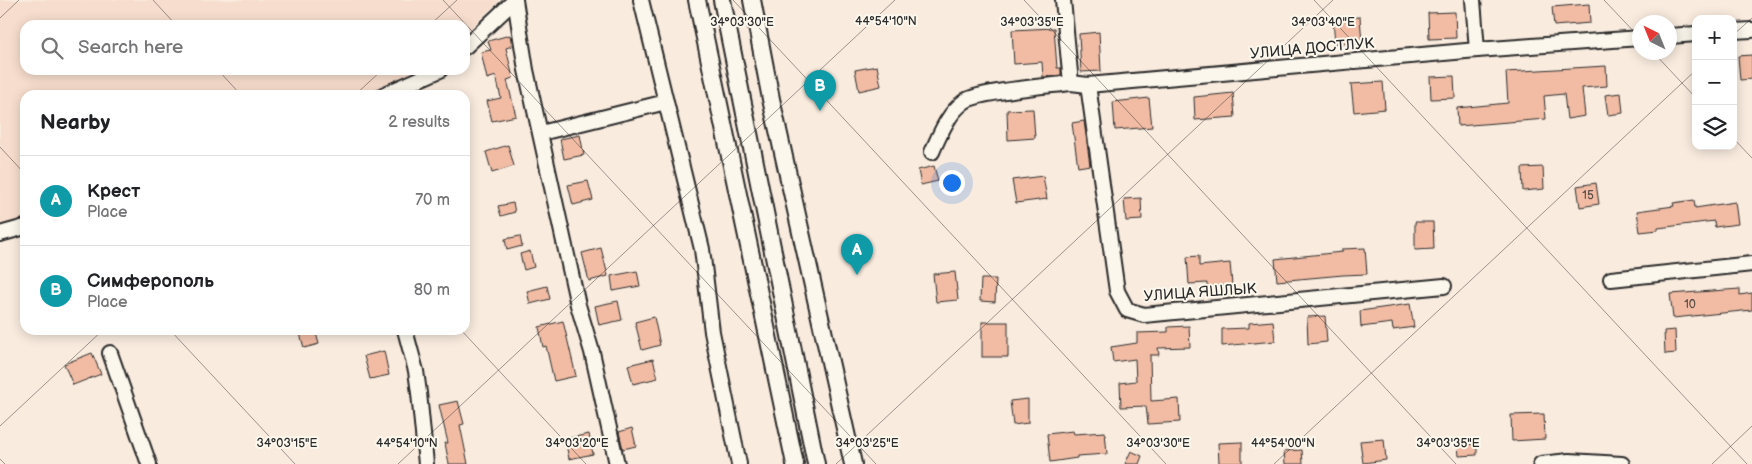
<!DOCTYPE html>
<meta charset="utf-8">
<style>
body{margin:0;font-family:"Balsamiq Sans",sans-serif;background:#f2f2f2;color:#202124}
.controls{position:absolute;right:15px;top:15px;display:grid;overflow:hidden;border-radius:10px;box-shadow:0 2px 12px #0003}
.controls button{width:45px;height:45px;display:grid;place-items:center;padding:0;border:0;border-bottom:1px solid #e0e0e0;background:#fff;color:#202124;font:25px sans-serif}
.compass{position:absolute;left:1632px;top:15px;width:45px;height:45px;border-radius:50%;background:#fff;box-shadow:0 2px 12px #0003;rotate:317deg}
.you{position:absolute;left:951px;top:182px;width:18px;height:18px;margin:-12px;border:4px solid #fff;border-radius:50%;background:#1a73e8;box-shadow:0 0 0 8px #1a73e833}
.badge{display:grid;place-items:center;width:32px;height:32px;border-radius:50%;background:#111827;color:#fff;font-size:16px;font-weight:700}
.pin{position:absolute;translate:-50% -41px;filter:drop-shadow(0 1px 2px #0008)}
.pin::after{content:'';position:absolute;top:26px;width:18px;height:15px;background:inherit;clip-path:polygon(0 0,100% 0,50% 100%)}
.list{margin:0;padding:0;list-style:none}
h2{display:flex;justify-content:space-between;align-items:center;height:65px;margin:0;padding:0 20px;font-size:21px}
h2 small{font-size:16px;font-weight:400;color:#757577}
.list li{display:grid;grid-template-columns:32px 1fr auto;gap:15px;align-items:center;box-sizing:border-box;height:90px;padding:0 20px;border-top:1px solid #e0e0e0}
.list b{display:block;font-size:19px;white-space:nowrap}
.list p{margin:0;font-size:16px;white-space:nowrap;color:#757577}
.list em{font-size:16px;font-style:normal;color:#757577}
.icon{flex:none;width:28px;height:28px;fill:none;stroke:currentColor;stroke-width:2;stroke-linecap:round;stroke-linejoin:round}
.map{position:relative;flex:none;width:1752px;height:464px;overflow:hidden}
.search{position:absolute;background:#fff;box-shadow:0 2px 12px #0003;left:20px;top:20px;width:450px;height:55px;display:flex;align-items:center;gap:12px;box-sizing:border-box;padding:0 18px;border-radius:15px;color:#757577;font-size:19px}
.panel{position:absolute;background:#fff;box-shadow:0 2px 12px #0003;left:20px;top:90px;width:450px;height:245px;border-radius:15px}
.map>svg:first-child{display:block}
.built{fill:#f7ddcd}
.building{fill:#f2bca4;stroke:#2b2b2b}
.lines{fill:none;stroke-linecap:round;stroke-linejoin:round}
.minor-casing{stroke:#2b2b2b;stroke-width:18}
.major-casing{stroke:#2b2b2b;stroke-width:20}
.minor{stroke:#fbf7ec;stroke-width:14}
.major{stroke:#fbf7ec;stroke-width:16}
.ticks{fill:none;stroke:#2b2b2b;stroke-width:1;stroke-opacity:0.45}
.labels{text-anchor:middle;stroke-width:4;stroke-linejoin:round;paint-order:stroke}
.number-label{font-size:12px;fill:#5d4f49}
.street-label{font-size:15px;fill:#2b2b2b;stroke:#fbf7ec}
.ticks-label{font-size:12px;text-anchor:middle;fill:#2b2b2b;stroke:#fbf7ec;stroke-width:4;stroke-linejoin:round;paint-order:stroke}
</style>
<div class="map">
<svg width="1752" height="464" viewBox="0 0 1752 464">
<rect width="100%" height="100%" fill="#f9ebde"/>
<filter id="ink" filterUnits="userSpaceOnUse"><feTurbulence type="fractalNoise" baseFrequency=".02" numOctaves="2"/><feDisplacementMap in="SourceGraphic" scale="10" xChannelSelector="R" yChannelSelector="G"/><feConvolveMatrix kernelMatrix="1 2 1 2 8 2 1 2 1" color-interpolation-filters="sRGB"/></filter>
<g filter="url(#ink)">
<path class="built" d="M0,0H498V2L465,33V25H25V70H425L421,74L364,95H25V224L11,229L0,226Z"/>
<g class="building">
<path d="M1589,4L1590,23L1554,26L1552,7Z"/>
<path d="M1455,12L1456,38L1429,39L1428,13Z"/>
<path d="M1360,17L1362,43L1335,44L1333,19Z"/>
<path d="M1054,28L1057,68H1061V75L1043,77L1042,62L1014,64L1012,30Z"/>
<path d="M1099,32L1101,71L1081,72L1079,34Z"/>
<path d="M510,35L512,46L506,48L513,78L507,80L516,116L492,121L487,101L501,98L496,76L487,79L481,52L491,50L488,41Z"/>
<path d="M1752,55V79L1740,80L1738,56Z"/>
<path d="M877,66L881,86L859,91L855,70Z"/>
<path d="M1606,66L1607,86L1582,88L1585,116L1567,119L1564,94L1544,96L1546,119L1458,126L1457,108L1508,103L1506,72Z"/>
<path d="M1454,76L1455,98L1431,99L1430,77Z"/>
<path d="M1383,82L1385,109L1354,112L1351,84Z"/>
<path d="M1233,93L1235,117L1195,120L1194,97Z"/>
<path d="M1621,93L1623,113L1608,115L1605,95Z"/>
<path d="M1149,98L1152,127L1115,130L1113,102Z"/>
<path d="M1033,109L1035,138L1008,140L1007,110Z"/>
<path d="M1084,121L1090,165L1078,167L1072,123Z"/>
<path d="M580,135L584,155L564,159L560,139Z"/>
<path d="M508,145L514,166L492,173L486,152Z"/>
<path d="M934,166L938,181L921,185L918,170Z"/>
<path d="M1543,167L1544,189L1523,191L1522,168Z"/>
<path d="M1043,176L1047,199L1016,203L1012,180Z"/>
<path d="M588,181L593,200L573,205L568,185Z"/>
<path d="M1596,183L1599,204L1580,207L1577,186Z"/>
<path d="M1141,198L1142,220L1126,221L1124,199Z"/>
<path d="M1694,200L1695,208L1735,202L1738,224L1715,227L1714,221L1658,228V230L1640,232L1637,211L1674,206L1673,203Z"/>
<path d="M513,203L515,212L501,216L498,206Z"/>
<path d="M1415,222H1433L1434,249L1415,250Z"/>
<path d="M520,236L522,246L507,250L505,239Z"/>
<path d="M601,248L608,276L589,281L582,253Z"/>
<path d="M1365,248L1367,274L1343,275L1277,281L1275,259L1342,252V249Z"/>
<path d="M530,251L534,267L524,270L520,254Z"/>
<path d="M1199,256V266L1230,263L1232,285L1207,288V283L1189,284L1187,257Z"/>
<path d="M637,271L640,286L613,291L611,276Z"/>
<path d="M955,272L958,300L936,302L933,274Z"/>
<path d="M981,279H996L995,302L980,301Z"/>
<path d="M547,286L550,299L530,304L527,291Z"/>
<path d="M1740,289V295L1752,293V310L1673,318L1670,294Z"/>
<path d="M618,301L622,320L599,325L595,306Z"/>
<path d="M1410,304L1414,327L1393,330L1392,323L1361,327L1360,311Z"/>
<path d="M1325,316L1327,342L1308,344L1307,317Z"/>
<path d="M654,317L660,345L642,350L635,322Z"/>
<path d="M563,321L576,376L554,381L546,346L543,347L539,327Z"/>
<path d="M1273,321L1275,341L1222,346V329L1249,328V323Z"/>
<rect x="982" y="322" width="26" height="35"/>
<path d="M1189,326L1190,347L1158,348L1159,355H1150L1151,401L1179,399L1180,422L1148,424L1146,406L1121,407L1120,383L1136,381L1135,359L1113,362L1111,347L1137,343V333L1168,332V327Z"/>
<path d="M299,330H315L319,344L304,348Z"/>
<path d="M1675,330L1676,353L1665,354L1664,331Z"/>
<path d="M384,351L389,375L370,379L364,356Z"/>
<path d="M92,353L101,374L73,385L64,364Z"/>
<path d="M653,359L658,378L633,384L628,365Z"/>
<path d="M1028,399V423L1013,425L1010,401Z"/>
<path d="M458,401L464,424L460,425L468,464H449L445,443H448L439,405Z"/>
<path d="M1544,414L1545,439L1512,441L1511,415Z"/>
<path d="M632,428L636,446L623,449L619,432Z"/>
<path d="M1073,431L1074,434L1105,432L1107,454L1077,456V458L1050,462L1047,434Z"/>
<path d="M589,434L593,454L569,459L565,439Z"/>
<path d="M1384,439L1386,460L1363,463L1360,441Z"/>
<path d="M1242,442V463H1219L1218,443Z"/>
<path d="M1477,444V455L1459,456L1458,445Z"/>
<path d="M1302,450L1303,464H1285L1284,451Z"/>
<path d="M1131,451L1142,456L1139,464H1125Z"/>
</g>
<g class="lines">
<defs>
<g id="minor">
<path d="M515,0L526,70L578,305L592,352L617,464"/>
<path d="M641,0L702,249L712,332L739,464"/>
<path d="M1063,0L1071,83L1088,85L1477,50L1640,38"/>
<path d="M1473,0L1477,50"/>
<path d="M1733,31L1752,30"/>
<path d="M1670,36L1696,34"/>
<path d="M465,47L515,0"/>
<path d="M1088,85L1117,291L1127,310L1144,315L1444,286"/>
<path d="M383,95L440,70"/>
<path d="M541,133L666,102"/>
<path d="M932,152C940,134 948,113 965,101C981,91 1048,86 1071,83"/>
<path d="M0,234L25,227"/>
<path d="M1611,279L1752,264"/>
<path d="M405,330L416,371L419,393L426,464"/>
<path d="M110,353L149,464"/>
<path d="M1541,464L1569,461L1622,464"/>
</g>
<g id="major">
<path d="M697,0L795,464"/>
<path d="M722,0L816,464"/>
<path d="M752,0L771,99L853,464"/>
</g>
</defs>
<use href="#minor" class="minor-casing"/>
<use href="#major" class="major-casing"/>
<use href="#minor" class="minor"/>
<use href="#major" class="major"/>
</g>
</g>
<path class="ticks" d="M153,0L176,25M443,0L876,464M733,0L1166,464M1024,0L1456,464M1314,0L1747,464M1604,0L1640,38M0,18L19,0M430,25L457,0M1733,35L1752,18M1653,52L1696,98M218,70L241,95M355,95L382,70M1733,138L1752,158M0,147L25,174M170,330L295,464M461,330L586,464M0,426L103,330M0,459L5,464M398,464L895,0M836,464L1333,0M1274,464L1696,70M1712,464L1752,426"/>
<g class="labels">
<g class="number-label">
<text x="1588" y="199">15</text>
<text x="1690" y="308">10</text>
</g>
<g class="street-label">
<text transform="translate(1312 48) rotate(-5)" y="5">УЛИЦА ДОСТЛУК</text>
<text transform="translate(1200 292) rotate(-4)" y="5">УЛИЦА ЯШЛЫК</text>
</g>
</g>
<g class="ticks-label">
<text x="886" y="25">44°54'10"N</text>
<text x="742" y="26">34°03'30"E</text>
<text x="1032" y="26">34°03'35"E</text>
<text x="1323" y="26">34°03'40"E</text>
<text x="287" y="447">34°03'15"E</text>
<text x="577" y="447">34°03'20"E</text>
<text x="867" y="447">34°03'25"E</text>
<text x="1158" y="447">34°03'30"E</text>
<text x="1448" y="447">34°03'35"E</text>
<text x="407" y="447">44°54'10"N</text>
<text x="1283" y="447">44°54'00"N</text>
</g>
</svg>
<div class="controls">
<button>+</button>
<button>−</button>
<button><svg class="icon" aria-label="layers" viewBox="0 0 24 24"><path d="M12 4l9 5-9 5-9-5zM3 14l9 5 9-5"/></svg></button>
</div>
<svg class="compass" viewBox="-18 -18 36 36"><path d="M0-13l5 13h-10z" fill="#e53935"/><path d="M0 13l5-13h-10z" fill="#757577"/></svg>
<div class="you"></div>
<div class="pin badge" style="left:857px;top:275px;background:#0f9aa8">A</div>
<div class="pin badge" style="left:820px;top:111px;background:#0f9aa8">B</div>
<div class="search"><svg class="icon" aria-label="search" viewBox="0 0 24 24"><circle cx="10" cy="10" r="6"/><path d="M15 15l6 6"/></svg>Search here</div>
<section class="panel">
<h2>Nearby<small>2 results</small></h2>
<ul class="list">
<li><span class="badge" style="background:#0f9aa8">A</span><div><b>Крест</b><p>Place</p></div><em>70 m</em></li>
<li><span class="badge" style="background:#0f9aa8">B</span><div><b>Симферополь</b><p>Place</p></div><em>80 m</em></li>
</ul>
</section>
</div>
